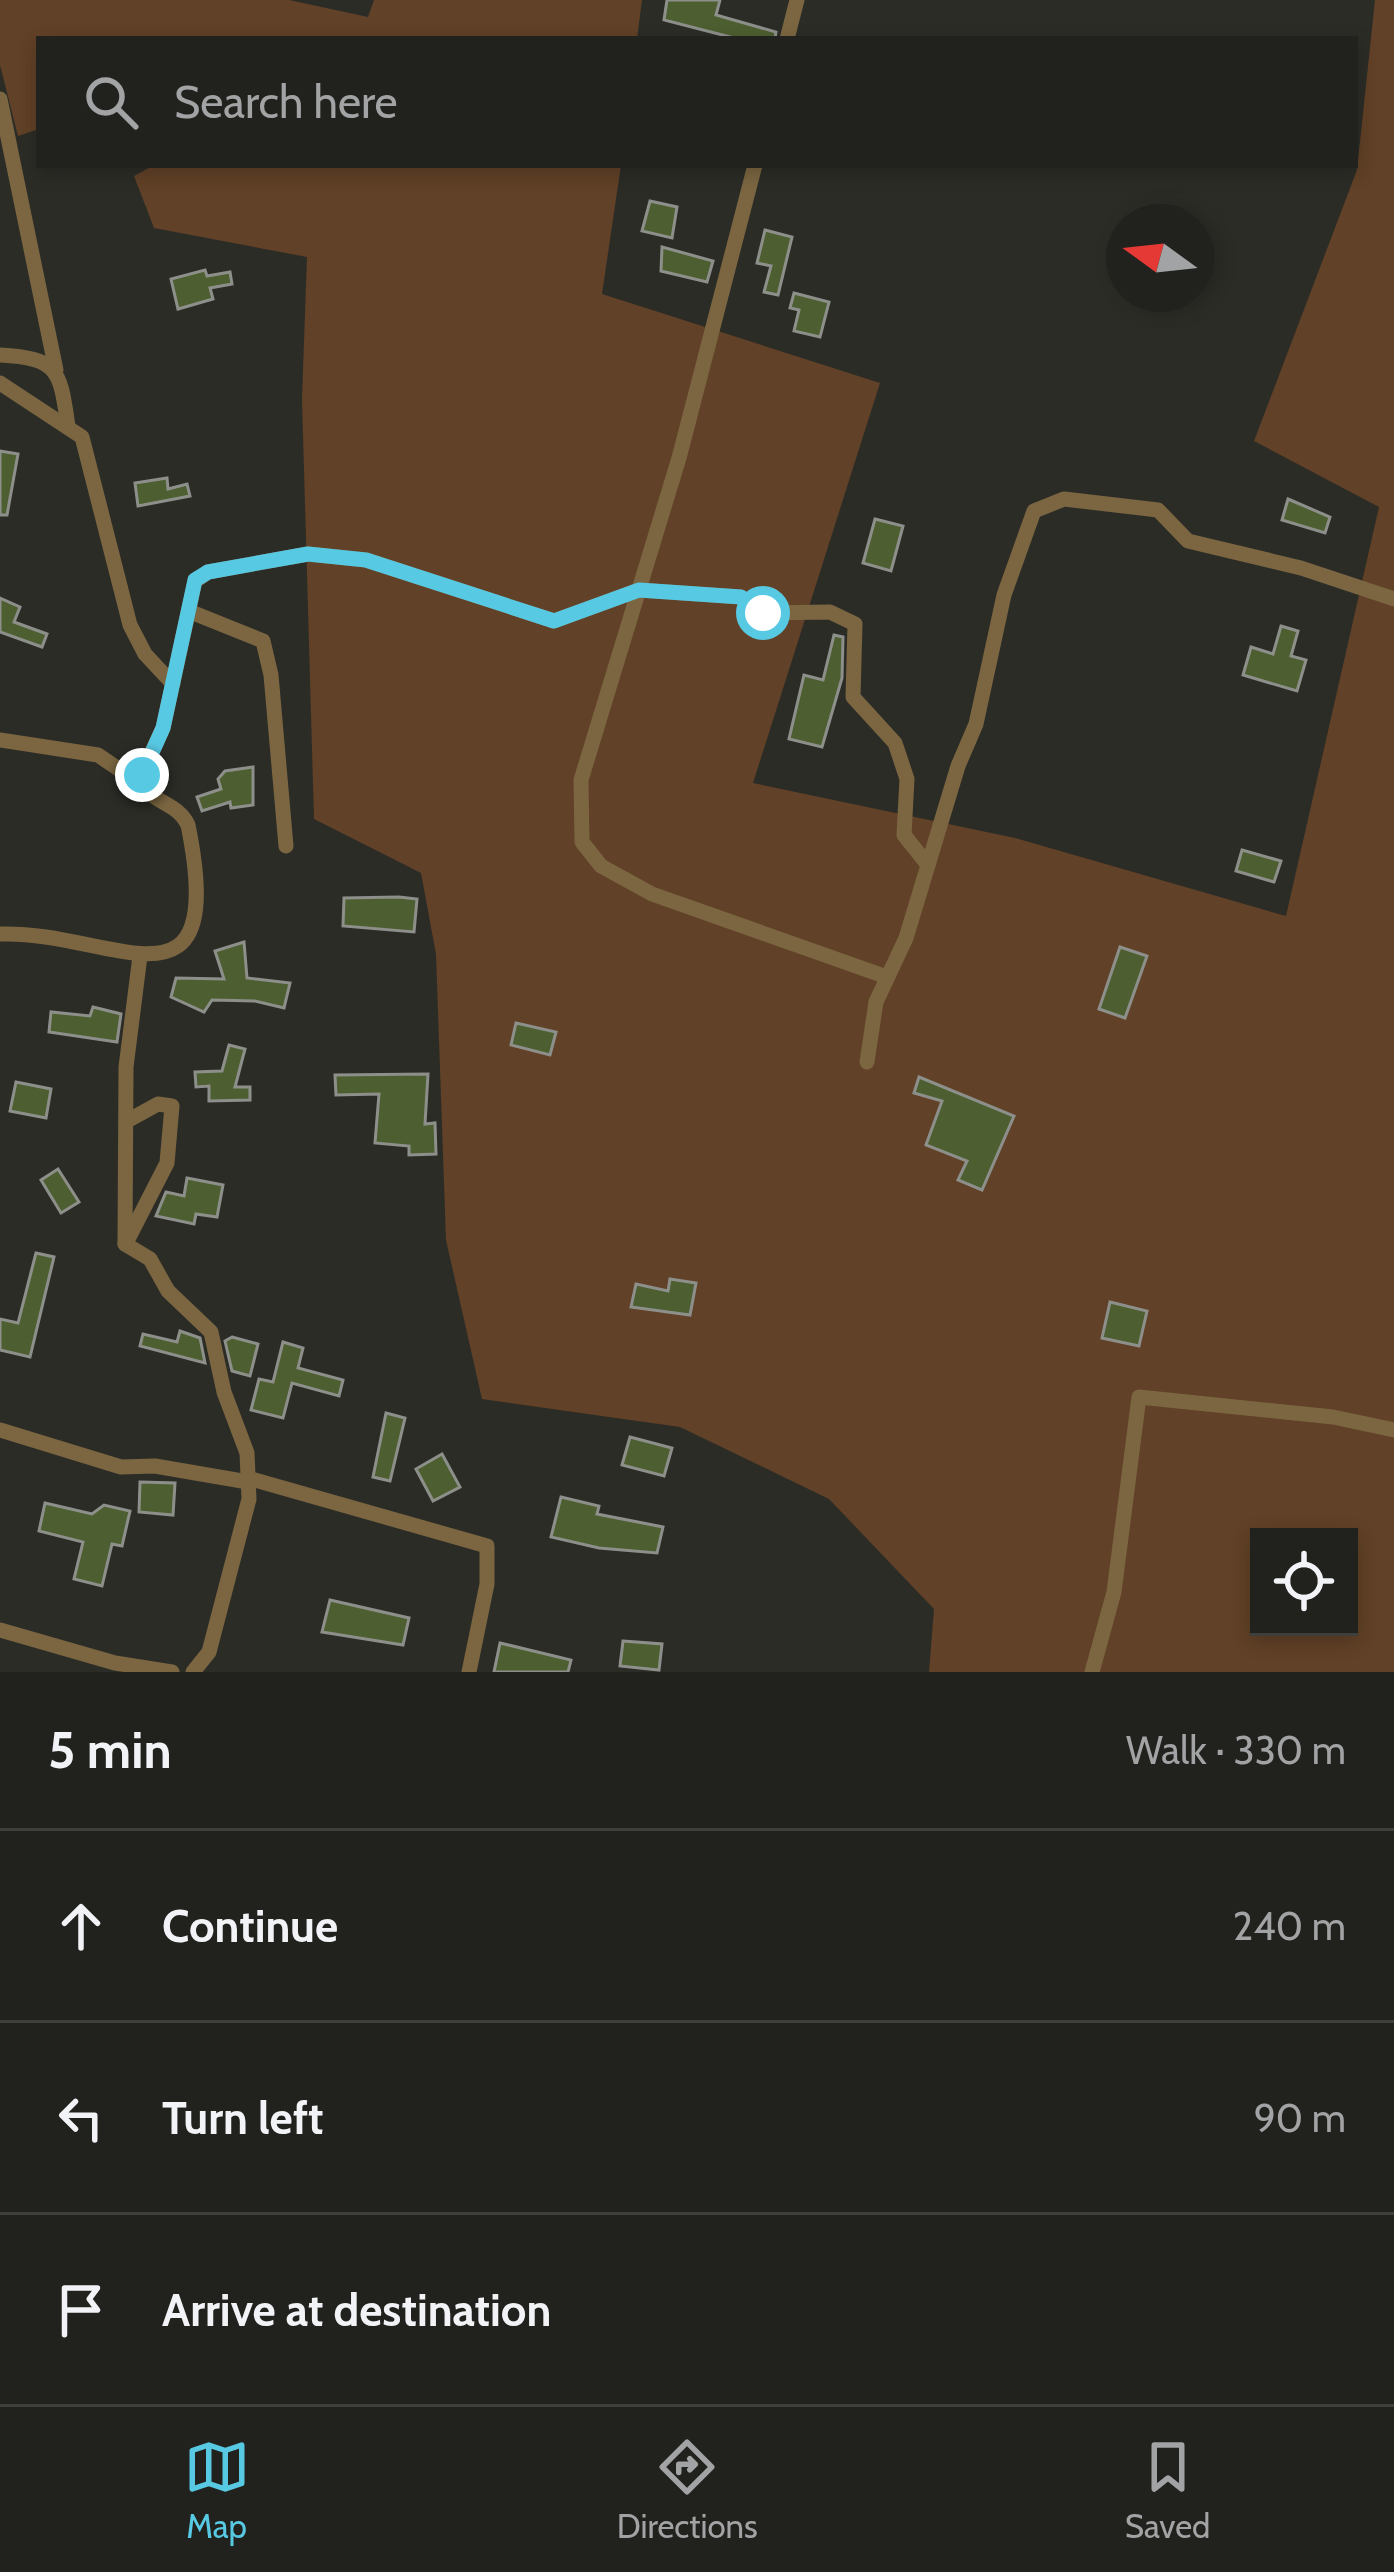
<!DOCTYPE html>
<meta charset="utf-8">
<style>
body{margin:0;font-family:Cabin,sans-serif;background:#2d2e2a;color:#f1f3f6}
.controls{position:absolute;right:36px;bottom:36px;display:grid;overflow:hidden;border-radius:0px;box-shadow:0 6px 18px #0003}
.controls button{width:108px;height:108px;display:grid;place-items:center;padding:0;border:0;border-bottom:3px solid #3e3e3b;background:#21211d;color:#f1f3f6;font:60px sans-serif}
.compass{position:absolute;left:1106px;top:204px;width:108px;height:108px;border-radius:50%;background:#21211d;box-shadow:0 6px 18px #0003;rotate:285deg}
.stop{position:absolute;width:36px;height:36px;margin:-27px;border:9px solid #58c9e3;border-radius:50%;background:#fff}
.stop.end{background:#58c9e3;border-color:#fff;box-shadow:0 3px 12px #0008}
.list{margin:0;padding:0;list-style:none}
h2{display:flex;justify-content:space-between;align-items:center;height:156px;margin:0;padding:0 48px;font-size:51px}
h2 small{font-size:39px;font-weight:400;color:#a2a3a4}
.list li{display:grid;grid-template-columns:78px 1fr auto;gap:36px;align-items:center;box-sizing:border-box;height:192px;padding:0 48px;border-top:3px solid #3e3e3b}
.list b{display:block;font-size:45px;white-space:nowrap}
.list em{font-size:39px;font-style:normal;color:#a2a3a4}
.icon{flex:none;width:66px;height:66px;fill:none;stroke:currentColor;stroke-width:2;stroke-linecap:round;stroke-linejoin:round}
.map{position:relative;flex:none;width:1394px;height:1672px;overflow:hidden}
.search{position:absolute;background:#21211d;box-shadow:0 6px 18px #0003;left:36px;right:36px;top:36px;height:132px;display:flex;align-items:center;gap:30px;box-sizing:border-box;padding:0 42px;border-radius:0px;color:#a2a3a4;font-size:45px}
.sheet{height:732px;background:#21211d}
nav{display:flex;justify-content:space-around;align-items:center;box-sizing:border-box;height:168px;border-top:3px solid #3e3e3b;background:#21211d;font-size:33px;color:#a2a3a4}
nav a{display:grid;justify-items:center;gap:6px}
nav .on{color:#58c9e3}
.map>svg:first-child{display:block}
.green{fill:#614127;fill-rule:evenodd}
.building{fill:#4d5e30;stroke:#8d8f8a;stroke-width:3}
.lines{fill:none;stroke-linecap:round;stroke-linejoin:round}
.minor{stroke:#7b6641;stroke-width:15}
.route{stroke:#58c9e3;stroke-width:15}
</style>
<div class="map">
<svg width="1394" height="1672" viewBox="0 0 1394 1672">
<rect width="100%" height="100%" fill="#2c2c27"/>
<g class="green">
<path d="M0,0H289L368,17L374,0H642L637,39H39V129L18,136L0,65Z"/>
<path d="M1375,0H1394V1672H929L934,1609L829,1499L680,1427L482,1399L446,1240L436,954L421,873L314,819L302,399L307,257L154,228L134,176L154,165H621L602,294L880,383L753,783L1015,838L1286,916L1379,507L1254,441L1357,170ZM1259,1537H1349V1627H1259Z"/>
</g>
<g class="building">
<path d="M667,0H720L716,15L776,32L775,39H738L664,20Z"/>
<path d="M650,201L677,207L672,238L642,231Z"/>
<path d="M765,230L792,237L778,295L764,292L771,266L757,263Z"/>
<path d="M662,247L713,261L707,282L661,271Z"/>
<path d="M205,270L207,276L230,272L232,284L210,288L213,299L178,309L171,279Z"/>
<path d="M794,293L829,302L820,337L794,331L799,310L790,308Z"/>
<path d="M0,451L18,454L7,515H0Z"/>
<path d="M167,478L168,489L187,484L190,496L138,506L135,483Z"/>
<path d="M1288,499L1330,517L1325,533L1282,520Z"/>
<path d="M875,519L903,526L891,571L863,563Z"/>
<path d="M0,598L20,607L14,622L47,634L42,647L0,632Z"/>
<path d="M1281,626L1298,631L1291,656L1306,660L1297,691L1243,675L1251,647L1273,654Z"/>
<path d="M834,635L843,637L842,678L822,747L789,739L804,675L823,680Z"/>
<path d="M253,767V805L231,808L230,802L202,811L197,797L221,789L218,779L225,771Z"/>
<path d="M1242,850L1281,861L1274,882L1236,871Z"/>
<path d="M399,897L417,899L414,932L343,926L344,898Z"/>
<path d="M244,942L247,978L290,983L284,1008L255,1001L212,1000L204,1012L171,997L176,978L224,979L215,951Z"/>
<path d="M1120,947L1147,956L1125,1018L1099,1009Z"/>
<path d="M93,1007L121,1014L117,1042L49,1032L51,1012L90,1016Z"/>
<path d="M516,1023L556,1032L550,1055L511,1045Z"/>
<path d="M229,1045L245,1049L235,1087H250V1100L209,1101V1086L196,1087L195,1072L222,1071Z"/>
<path d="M428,1074L425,1124L435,1123L436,1154L409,1155V1146L375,1143L379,1094L336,1095L335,1075Z"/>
<path d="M919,1077L1014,1116L982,1190L958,1180L967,1161L926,1145L942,1101L914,1093Z"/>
<path d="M16,1082L51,1089L46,1118L10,1111Z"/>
<path d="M58,1169L79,1202L61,1213L41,1180Z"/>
<path d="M187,1178L223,1185L217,1217L196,1214L194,1224L156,1216L166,1192L184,1196Z"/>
<path d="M36,1253L54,1257L30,1357L0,1350V1319L18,1323Z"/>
<path d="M670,1279L696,1283L690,1315L631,1307L636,1284L668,1291Z"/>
<path d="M1110,1302L1147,1311L1139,1346L1102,1338Z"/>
<path d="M180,1331L200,1338L205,1363L140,1346L143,1334L177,1342Z"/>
<path d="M232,1337L258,1344L250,1376L232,1371L225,1341Z"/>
<path d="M283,1342L303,1348L298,1368L343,1380L339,1396L292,1383L283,1418L251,1410L259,1379L273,1382Z"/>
<path d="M386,1413L405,1418L390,1481L373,1477Z"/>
<path d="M630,1437L672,1448L664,1476L622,1465Z"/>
<path d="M442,1454L460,1487L433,1501L416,1469Z"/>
<path d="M140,1482L175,1483L173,1515L139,1512Z"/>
<path d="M561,1497L599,1506L597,1514L663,1527L657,1553L599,1548L551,1537Z"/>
<path d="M45,1503L92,1514L104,1505L130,1511L122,1546L112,1544L102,1586L74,1579L83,1542L39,1531Z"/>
<path d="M330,1600L409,1618L403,1645L322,1632Z"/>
<path d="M623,1641L662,1644L659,1670L620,1666Z"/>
<path d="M500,1643L571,1660L568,1672H494Z"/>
</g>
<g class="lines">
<g class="minor">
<path d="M787,39L797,0"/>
<path d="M0,99L56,370"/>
<path d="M755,165L679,458L581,780L582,842L601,866L652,894L887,977"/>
<path d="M0,355C60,358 60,372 68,426"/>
<path d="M0,383L82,437L130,625L145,654L173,684"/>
<path d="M191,612L263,641L271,675L286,846"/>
<path d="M0,740L98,755L120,770L141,775"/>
<path d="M0,934C112,930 229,1027 188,825C177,800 145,804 141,775L163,728L195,581L208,572L308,554L366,560L554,621L639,590L741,597L762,613L830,612L855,624L853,697L895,743L907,779L904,835L928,865"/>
<path d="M867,1062L876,1002L906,938L958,766L976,724L1004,595L1034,511L1064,499L1158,510L1188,541L1301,568L1394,599"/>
<path d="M127,1241L167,1163L172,1106L158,1104L127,1121"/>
<path d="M125,1244L150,1259L168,1291L211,1332L224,1392L247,1453L249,1499L209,1652L193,1672"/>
<path d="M125,1244L126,1067L140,956"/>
<path d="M0,1430L121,1467L155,1466L248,1482"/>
<path d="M248,1478L487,1546V1584L469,1672"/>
<path d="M0,1630L115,1663L172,1672"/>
<path d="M1092,1672L1114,1592L1139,1397L1333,1417L1394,1430"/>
</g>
</g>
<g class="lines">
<path class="route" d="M142,775L163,728L195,580L208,572L308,554L366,560L554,621L639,590L741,597L763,613"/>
</g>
</svg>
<div class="controls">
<button><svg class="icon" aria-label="locate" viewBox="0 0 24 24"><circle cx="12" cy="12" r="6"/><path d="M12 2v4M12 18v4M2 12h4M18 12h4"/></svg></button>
</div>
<svg class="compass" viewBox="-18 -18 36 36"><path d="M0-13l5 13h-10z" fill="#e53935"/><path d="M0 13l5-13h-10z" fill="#a2a3a4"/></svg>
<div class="stop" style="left:763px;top:613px"></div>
<div class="stop end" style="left:142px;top:775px"></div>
<div class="search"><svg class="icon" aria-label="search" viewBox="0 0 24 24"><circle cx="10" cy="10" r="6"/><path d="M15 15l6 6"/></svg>Search here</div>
</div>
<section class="sheet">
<h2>5 min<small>Walk · 330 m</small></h2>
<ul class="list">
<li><svg class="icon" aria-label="ahead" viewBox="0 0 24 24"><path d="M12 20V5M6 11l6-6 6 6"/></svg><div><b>Continue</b></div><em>240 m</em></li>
<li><svg class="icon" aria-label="left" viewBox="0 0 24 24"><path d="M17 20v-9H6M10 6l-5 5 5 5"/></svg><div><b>Turn left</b></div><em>90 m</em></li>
<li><svg class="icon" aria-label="arrive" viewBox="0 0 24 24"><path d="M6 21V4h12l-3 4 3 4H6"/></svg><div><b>Arrive at destination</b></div></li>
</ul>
</section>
<nav>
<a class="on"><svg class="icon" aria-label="map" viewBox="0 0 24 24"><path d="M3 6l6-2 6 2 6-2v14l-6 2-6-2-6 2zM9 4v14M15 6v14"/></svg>Map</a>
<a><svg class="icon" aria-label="directions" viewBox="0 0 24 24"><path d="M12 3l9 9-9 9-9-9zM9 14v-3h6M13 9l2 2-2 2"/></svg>Directions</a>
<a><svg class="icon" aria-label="saved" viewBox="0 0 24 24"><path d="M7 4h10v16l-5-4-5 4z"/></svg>Saved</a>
</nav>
